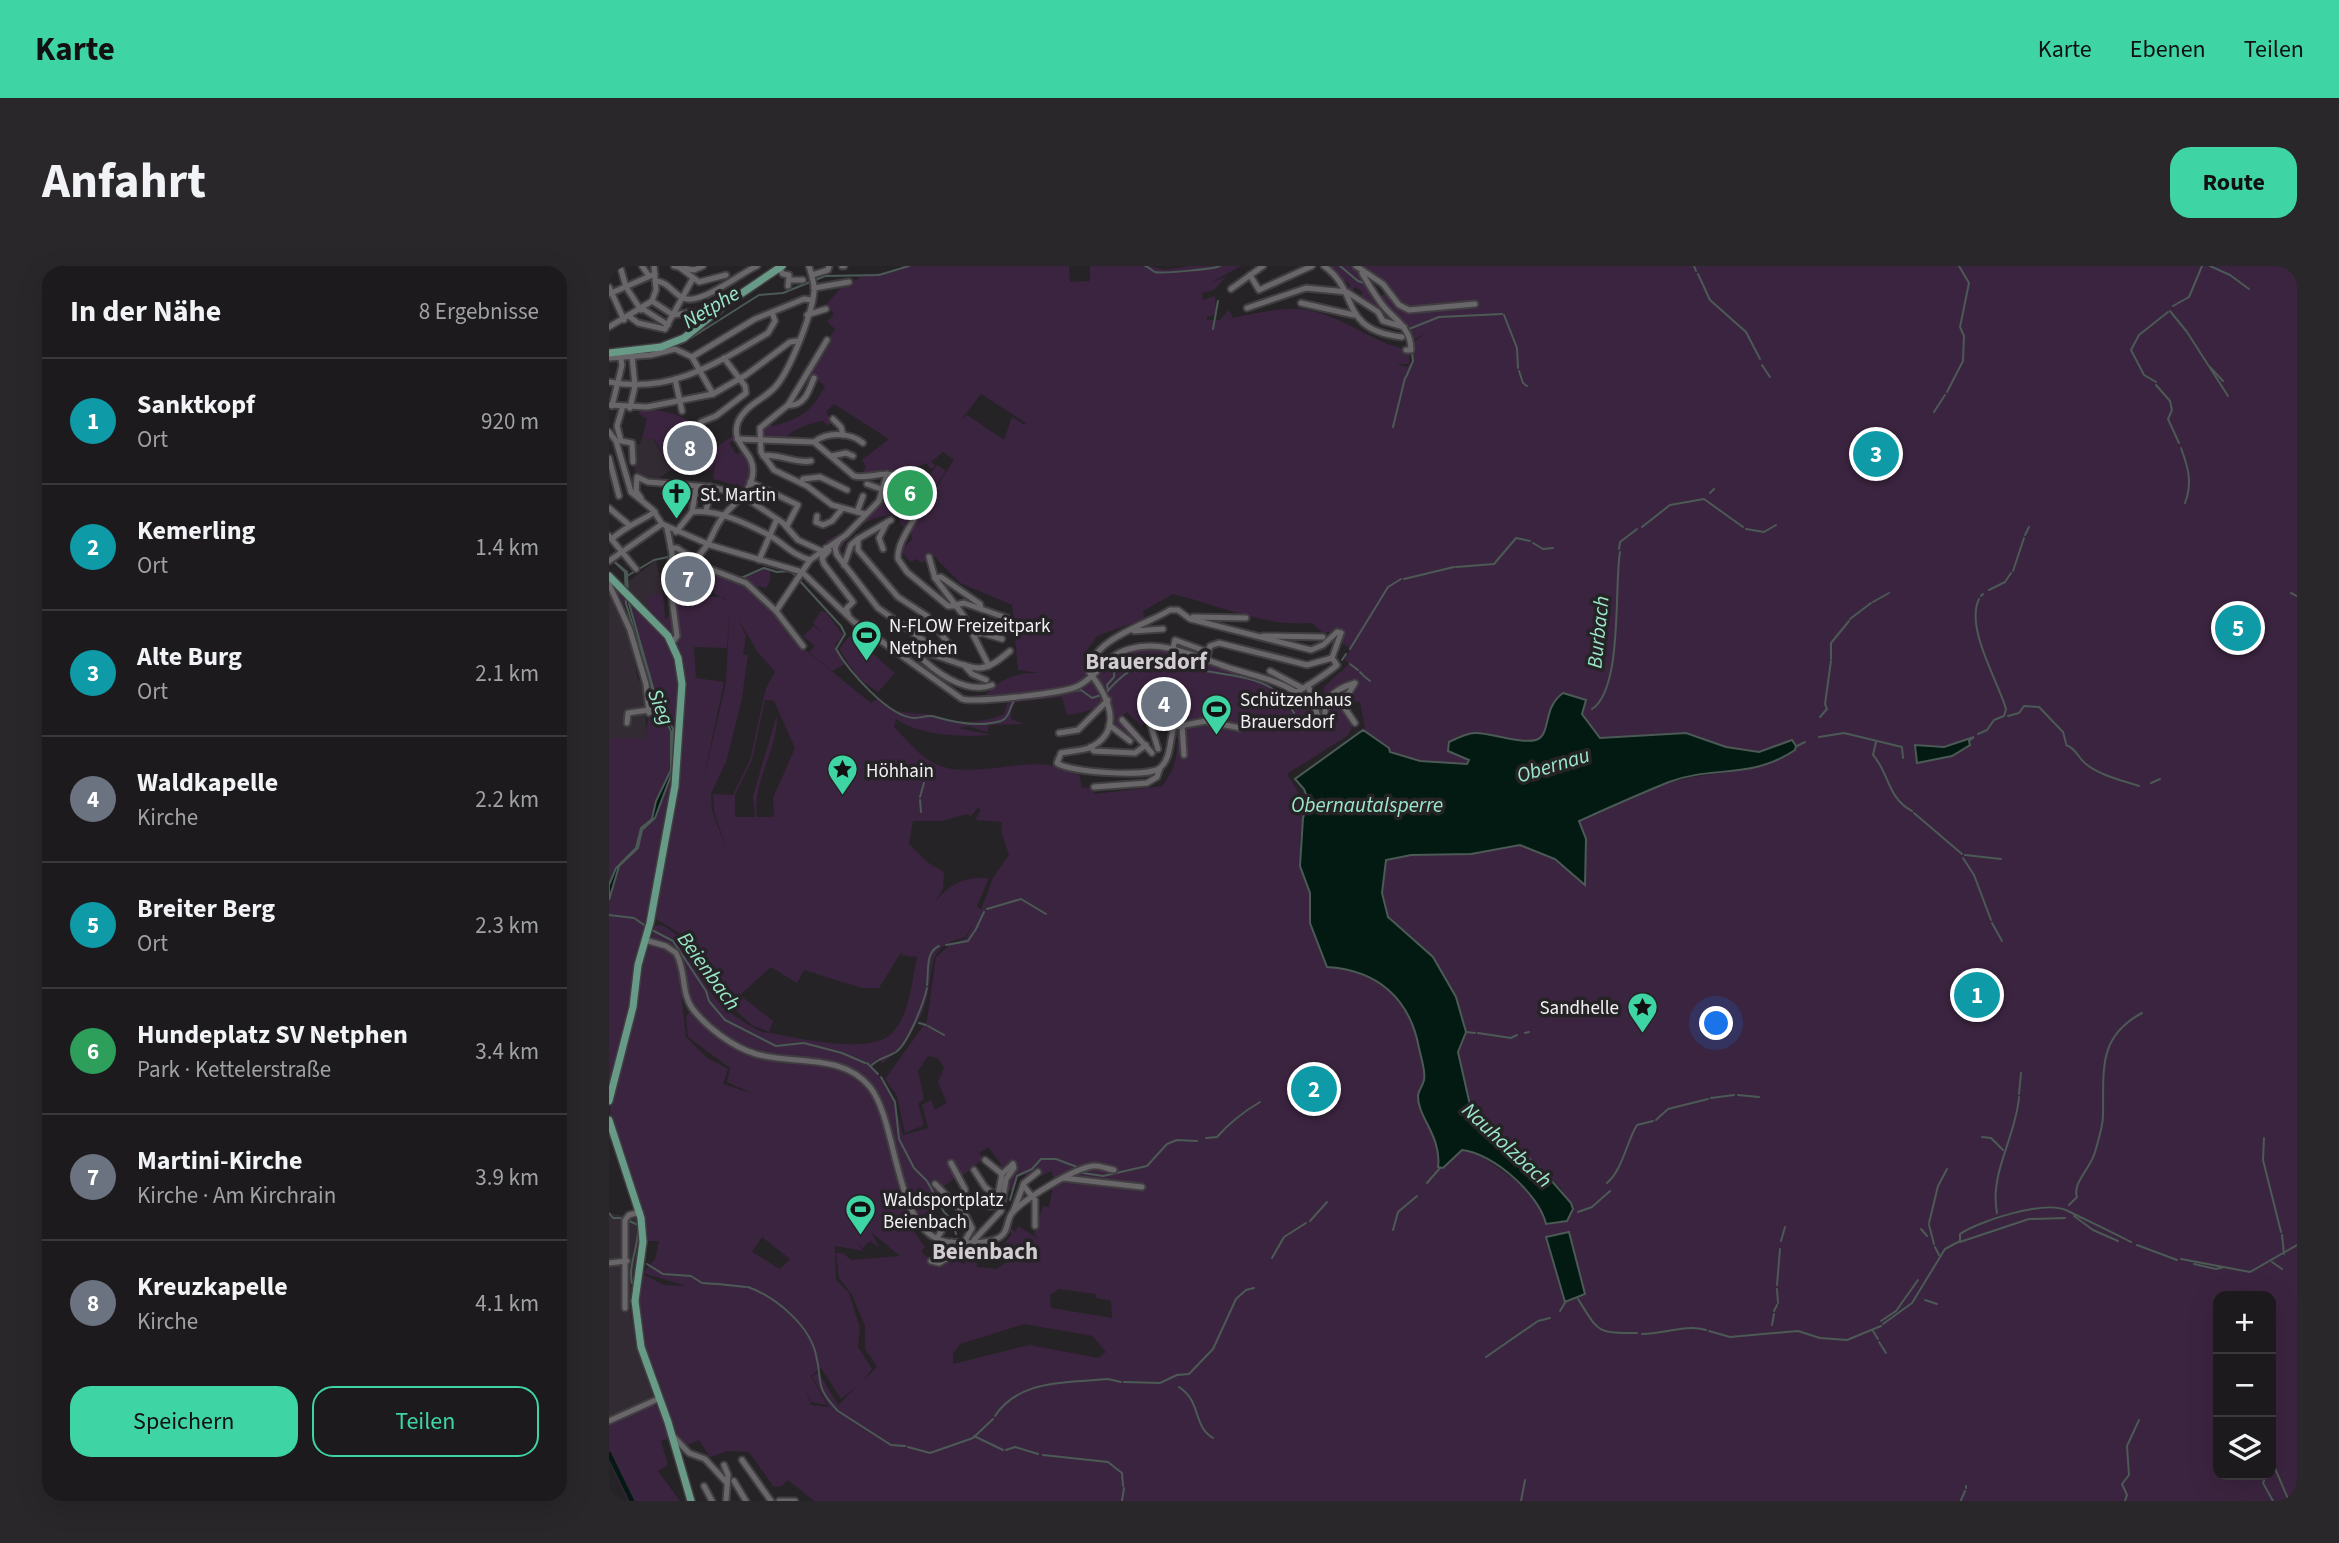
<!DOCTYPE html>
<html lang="de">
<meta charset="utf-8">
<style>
body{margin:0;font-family:"Source Sans 3",sans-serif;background:#292729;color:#f1f3f6}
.controls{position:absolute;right:21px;bottom:21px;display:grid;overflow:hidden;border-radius:14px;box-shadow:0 7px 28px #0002}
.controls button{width:63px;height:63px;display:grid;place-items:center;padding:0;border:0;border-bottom:2px solid #3a383b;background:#1c1a1c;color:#f1f3f6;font:35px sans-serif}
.you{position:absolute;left:1108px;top:758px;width:24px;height:24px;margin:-18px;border:5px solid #fff;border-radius:50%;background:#1a73e8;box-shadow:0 0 0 10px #1a73e833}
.badge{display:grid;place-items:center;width:46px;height:46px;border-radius:50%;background:#3ed4a3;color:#fff;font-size:23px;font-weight:700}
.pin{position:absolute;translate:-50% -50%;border:4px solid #fff;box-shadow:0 2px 7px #0006}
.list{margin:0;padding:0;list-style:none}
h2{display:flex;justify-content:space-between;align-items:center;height:91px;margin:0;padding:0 28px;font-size:30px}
h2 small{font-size:23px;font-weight:400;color:#a0a1a3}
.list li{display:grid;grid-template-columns:46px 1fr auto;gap:21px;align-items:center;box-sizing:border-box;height:126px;padding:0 28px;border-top:2px solid #3a383b}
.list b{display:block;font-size:26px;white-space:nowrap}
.list p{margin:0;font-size:23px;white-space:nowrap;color:#a0a1a3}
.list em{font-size:23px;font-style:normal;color:#a0a1a3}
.actions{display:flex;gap:14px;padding:21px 28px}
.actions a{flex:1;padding:16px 0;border:2px solid #3ed4a3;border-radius:21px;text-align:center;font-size:24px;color:#3ed4a3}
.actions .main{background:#3ed4a3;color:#111}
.icon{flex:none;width:38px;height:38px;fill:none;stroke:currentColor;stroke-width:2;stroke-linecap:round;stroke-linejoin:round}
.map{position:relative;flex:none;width:1688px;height:1235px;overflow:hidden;border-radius:21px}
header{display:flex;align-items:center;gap:42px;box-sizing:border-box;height:98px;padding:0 35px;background:#3ed4a3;color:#111}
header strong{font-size:33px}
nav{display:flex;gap:38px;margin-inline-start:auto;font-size:24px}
.intro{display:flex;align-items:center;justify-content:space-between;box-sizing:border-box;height:168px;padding:0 42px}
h1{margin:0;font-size:49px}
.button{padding:18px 32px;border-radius:21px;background:#3ed4a3;color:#111;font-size:24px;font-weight:700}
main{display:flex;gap:42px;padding:0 42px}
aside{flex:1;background:#1c1a1c;border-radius:21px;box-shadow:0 7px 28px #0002}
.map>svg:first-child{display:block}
.built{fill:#322b33}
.green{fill:#3b243f;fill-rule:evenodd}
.water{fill:#031a12;stroke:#4b5a55;stroke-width:2}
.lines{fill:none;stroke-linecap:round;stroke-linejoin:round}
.stream{stroke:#4b5a55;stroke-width:2}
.river{stroke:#031a12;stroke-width:4.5}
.minor-casing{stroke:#413e41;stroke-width:9}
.major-casing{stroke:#413e41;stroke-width:10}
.minor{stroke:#696669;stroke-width:5}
.major{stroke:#679b88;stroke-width:7}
.labels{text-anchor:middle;stroke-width:7;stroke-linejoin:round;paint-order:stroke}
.poi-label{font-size:19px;fill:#f2f0f2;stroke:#262326;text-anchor:start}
.water-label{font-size:21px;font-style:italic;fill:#9ae8c8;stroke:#262326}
.quarter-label{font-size:23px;font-weight:bold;fill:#d1cdd1;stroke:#262326}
</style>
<header>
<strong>Karte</strong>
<nav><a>Karte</a><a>Ebenen</a><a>Teilen</a></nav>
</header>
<div class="intro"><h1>Anfahrt</h1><a class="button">Route</a></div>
<main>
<aside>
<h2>In der Nähe<small>8 Ergebnisse</small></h2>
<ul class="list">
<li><span class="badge" style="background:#0f9aa8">1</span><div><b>Sanktkopf</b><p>Ort</p></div><em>920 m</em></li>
<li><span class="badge" style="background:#0f9aa8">2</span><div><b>Kemerling</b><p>Ort</p></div><em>1.4 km</em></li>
<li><span class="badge" style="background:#0f9aa8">3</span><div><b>Alte Burg</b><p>Ort</p></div><em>2.1 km</em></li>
<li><span class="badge" style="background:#6b7280">4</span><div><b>Waldkapelle</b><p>Kirche</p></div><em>2.2 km</em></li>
<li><span class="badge" style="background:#0f9aa8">5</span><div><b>Breiter Berg</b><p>Ort</p></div><em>2.3 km</em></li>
<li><span class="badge" style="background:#2e9e5b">6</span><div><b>Hundeplatz SV Netphen</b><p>Park · Kettelerstraße</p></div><em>3.4 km</em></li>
<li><span class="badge" style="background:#6b7280">7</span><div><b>Martini-Kirche</b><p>Kirche · Am Kirchrain</p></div><em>3.9 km</em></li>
<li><span class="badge" style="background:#6b7280">8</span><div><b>Kreuzkapelle</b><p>Kirche</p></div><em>4.1 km</em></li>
</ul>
<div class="actions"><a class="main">Speichern</a><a>Teilen</a></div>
</aside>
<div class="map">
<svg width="1688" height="1235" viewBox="0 0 1688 1235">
<rect width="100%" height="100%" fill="#262326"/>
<g class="built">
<path d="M33,172L45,174L62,204L45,215L26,209L24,179L31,178Z"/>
<path d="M47,294L54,327L38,331L41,341L37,344L18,328L19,316Z"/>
<path d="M0,324L8,347L20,364L29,414L36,418L37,472H0Z"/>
<path d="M0,947L30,952L32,972L21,1038L22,1050L45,1133L0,1152Z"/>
</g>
<g class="green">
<path d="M292,0H460L461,16L481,15V0H540L556,4L580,0H632L603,16L617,11L605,24L593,27L594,34L606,30L607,48L598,51V54H611L620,44L624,52C645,48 667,42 689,43C729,45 762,78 801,84L800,98H788L798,101L804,94L803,77L817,67L802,75L793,55L773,37L794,61L775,54L770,46L751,32L754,26L746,21L742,27L738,25L741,18L734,14L729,16L716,0H745L769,33L780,24L752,0H1688V1235H205L179,1214L173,1220L165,1221L140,1186L119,1185L101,1191L90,1174L76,1180C55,1158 26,1067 28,1036C29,1027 33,1017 35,1009L55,1019L78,1020L34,1007L46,993L50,975H37L33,945L2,857L1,844L23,752L31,701L41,678L59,683L68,690L77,771L97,791L119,803L114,818L145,828L118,816L121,802L79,771L77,751L85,739C77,723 77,704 72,687L43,672L46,660L53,659C69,668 84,681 91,699C94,707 96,718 101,725C112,743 135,757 153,766C185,770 260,791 283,767C301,748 303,714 308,691L292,689L295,686L291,688L270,722H253L195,704L188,717L162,701L131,729L164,755L160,766L143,759L123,741L104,721L82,679L72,668L44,651L66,531L67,501L22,744L0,826V472H37C37,456 43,445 41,430C38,391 22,343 0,314L50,361L63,379L70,371L63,322L69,321L70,312L93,320L96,314L104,318L101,331H114L120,336L105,327V316L81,305L111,309L113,303L133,312L156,303L161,304V315L157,322L149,320L147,327L166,345L189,378L262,437L269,432C284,448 299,447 319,448C329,449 337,455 346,456C361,457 382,454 395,448L400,432C428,426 458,433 481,412L497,434C488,444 472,447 458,449L453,431L407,436L402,444V453L415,458L380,459L378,466L360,460L350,462L382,469C352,471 312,470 287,453L285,461C296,472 307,486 321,495C354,516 407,492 444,500V491L448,489V499L469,504L473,521H465L484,522L485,528L553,520C566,504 568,492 569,472L563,470L567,460H573L574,489L579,488L578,467L574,460L580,452L569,444L560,457L539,455L532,460L518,446L511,452L527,468L521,474L501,459L502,437L483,409C528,354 577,396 630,404V408L646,411V415L675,426L677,423L704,441L709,452L715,443V421L740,398L735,393L742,383L730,375L734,364L714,367L703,357C655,361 610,339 564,328L534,345L535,353L488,370L474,390L480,396L479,409L465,421L443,427L358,434L361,430L376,429C390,413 410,405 432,407L409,404L403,339L351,317L324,289L313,297L308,293L301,296L291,284L303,274L302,266L292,259L289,248C262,250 244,259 231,285L239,289L236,297L226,286L218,291L213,287L219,283L217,275C243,263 275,235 279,207L252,209L257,201L253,194L280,173L225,138L217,146L223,156L219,160L214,155C203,156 182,164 174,174L151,170L152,163L159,157L163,160C192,153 203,145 216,120L199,107L226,63L218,56L225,48L217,39L235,18L250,13L248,10L293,4ZM372,128L417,157L416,159L403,151L395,174L358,149L352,154ZM334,186L345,194L323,228L321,229L337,205L328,199L313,219L299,209L309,200L320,197L318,200L323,203L326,199L322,196ZM121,339L117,417L94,516L115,416L87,412L85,381L118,382ZM129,353L148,385L166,406L157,422L141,494L124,529L104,528L105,545L119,587L103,544L102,528L118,493L133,432L139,389L134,388L137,370ZM954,427L977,434L973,448L991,472L1077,467L1117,481L1150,486L1183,474L1187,480L1186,484C1150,508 1111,504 1071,514C1036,521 1001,541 969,556L977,573V618L946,593L911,579L862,588L802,589L777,594L773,627L779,651L824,691L847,731L857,766L849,786L861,839L952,922L963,943L958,955L937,958L932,940L913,919L872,890L853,884L834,902L829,901C832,875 818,858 810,834C808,826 816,818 815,809C809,749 783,705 718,701L701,657V627L691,600V574L694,552L698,546L693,542L694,534L678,508L738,470L743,462L737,438L742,435L751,436L756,462L754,464L780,482V486L811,495L858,498L861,495L839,485L840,476C848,472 858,467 867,467C882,466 921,482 932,471C942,461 935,441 954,427ZM156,434L165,435L186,482L164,532L165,551H148C143,515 169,484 168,449L144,530L146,551H126V529L143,494ZM1365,471L1360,475L1361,479L1343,490L1308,497L1306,479L1335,481ZM369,542L372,544L366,554L393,556L392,565L400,589L384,612L372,644L368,640L380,612C355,611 341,617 326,636L334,623L335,606L318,596L300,578L304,555H333L358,548L362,550ZM364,659L357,672L342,678L327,691L318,755L276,813L288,830L296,867L315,859L309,838L315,833L309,805L319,790L329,792L335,802L329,816L339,840L337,837L326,844L322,834L313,839L319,862L294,869C287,841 283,819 261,801L268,793L274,797C292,782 309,762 316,739C328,705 312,682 356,671ZM379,881L392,898L385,905L392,910L390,918L404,926L409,909L415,908L420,912L428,906L432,910L442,905L445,913L440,941L434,940L425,968L430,973L409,960L406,966L399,959L398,963L403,968L392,982L398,996L387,1003L368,1001L367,984L360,989L355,986L356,998L352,997L351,988C333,989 327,1002 312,985L316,981L303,963L311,956L309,953L338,932L332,923L349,909L352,911L374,893L368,884L371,887ZM262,966L291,990L242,994L234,987H227L230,1012L243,1029L256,1060V1083L268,1101L229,1139L210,1107L203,1110L220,1141L202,1139L196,1120L202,1136L218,1139L202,1110L212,1102L232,1133L251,1118L263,1103L249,1081L251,1062L240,1027L227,1014L226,980L255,985L247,976L254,982L261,975L270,981ZM959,966L976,1028L956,1036L937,971ZM153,971L181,993L171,1003L143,986ZM450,1023L487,1028V1032L502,1035L503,1052L442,1042L441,1029ZM1609,1030H1662V1209H1609ZM415,1058L484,1070L497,1086L489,1092L420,1079L344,1098V1088L351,1078Z"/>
<path d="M31,143C62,143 94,155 108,184L109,180L125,169L126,173L120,177L127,188L133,186L141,198L137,222L104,213L106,196L103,204L86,207L85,211L62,204L46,174L33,172L38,153L30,148Z"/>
<path d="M54,327L56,354L63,346L67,371L63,373L37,344L41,341L37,331Z"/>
<path d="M212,345L217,346L234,369L226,379L236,398L223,405L200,386L206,380L194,370L205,360L214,368L204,357Z"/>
<path d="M241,370L256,390L263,387L286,407L269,426L250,413L230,383Z"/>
<path d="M43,1138L50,1142L62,1172L52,1175L59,1199L49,1205L71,1235H19L0,1195V1156Z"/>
</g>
<g class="water">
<path d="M0,291L18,306L19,334L47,432L64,463V504L46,552L33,564L29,582L10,600L0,634V619L7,602L27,582L32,562L43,553L47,535L62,504V465L47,436L17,337L16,306Z"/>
<path d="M954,427L977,434L973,448L991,472L1077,467L1117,481L1150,486L1183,474L1187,480L1186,484C1141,514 1105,499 1060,516C1030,528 999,542 970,555L977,573L976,619L946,593L911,579L862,588L802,589L777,594L773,627L779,651L824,691L847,731L857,766L849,786L861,839L934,905L962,937L964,943L958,955L937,958C930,928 884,887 853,884L834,902L829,901C833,870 808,851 809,829C810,824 814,819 815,814C817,805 812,792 810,782C801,733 769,704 718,701L701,657V627L691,600L694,552L700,536L695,523L686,513L754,464L780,482L781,486L811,495L858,498L860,494L839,485L840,476C848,472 858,467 866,467C881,466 922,482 932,471C941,462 935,441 954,427Z"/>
<path d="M1365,471L1360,475L1361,479L1343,490L1308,497L1306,479L1335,481Z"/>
<path d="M960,966L976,1028L956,1036L937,971Z"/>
</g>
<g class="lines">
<g class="stream">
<path d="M536,0C540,1 542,4 546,6C551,8 605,3 611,0"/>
<path d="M731,0L749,15L758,18"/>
<path d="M1085,0L1087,5"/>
<path d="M1601,0L1621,9L1640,23"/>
<path d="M1089,8L1101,34L1137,66L1151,93"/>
<path d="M1564,40L1580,31L1593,0"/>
<path d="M1561,45L1578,66L1619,130"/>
<path d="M895,49L908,82L909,102"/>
<path d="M604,63L609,35"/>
<path d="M800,63L830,51L893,48"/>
<path d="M59,82L74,77L150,29L174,27L216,10L270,9L300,0"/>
<path d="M35,87L47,85"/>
<path d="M1153,99L1161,111"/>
<path d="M1601,101L1614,115"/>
<path d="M910,105L914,117L918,120"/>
<path d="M797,111L804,95L803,86"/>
<path d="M1547,116L1535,109L1522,84L1530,69L1559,46"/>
<path d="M1547,119L1561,135L1563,144L1559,153L1570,177"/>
<path d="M1338,126L1354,95L1355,70L1351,61L1360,17L1350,0"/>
<path d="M1325,146L1336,129"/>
<path d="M784,161L796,112"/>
<path d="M1572,182C1579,201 1584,217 1576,237"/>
<path d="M1101,227L1105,223"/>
<path d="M1033,261L1061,239L1095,233L1134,261"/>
<path d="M1137,263L1155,266L1167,259"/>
<path d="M1416,269L1420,261"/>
<path d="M924,277L934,283L944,282"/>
<path d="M1010,283L1011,276L1028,263"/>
<path d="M65,293L80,296"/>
<path d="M847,301L885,298L907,272L921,275"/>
<path d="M109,303L127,310"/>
<path d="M1404,305L1415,272"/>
<path d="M18,310L45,294L59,291"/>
<path d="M132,312L155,302L168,306L181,305L187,310"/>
<path d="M795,313L845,301"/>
<path d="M190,314L232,360L236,368L227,383C239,404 280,452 306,452C314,452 319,448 327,451C347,457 372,461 392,455C401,452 401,439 406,433"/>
<path d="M1380,324L1396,316L1402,307"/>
<path d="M1682,327L1688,330"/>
<path d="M1372,330L1374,328"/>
<path d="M1264,336L1280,327"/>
<path d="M1241,353L1262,337"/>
<path d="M741,383L779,321L792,313"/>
<path d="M1222,393V377L1240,355"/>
<path d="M733,394L737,388"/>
<path d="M741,398L749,404"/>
<path d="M751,406L755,410"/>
<path d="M756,411L761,415"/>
<path d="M499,423L498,419L505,411L506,391"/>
<path d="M497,427C509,412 534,391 555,391C567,391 574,401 585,403C623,411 666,408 685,447"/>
<path d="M442,429L472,424L483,432L492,429"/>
<path d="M983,443C1014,423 1005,321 1011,286"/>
<path d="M1399,450L1410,447L1415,440L1430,441L1454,466L1457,477"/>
<path d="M1211,451L1218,443L1216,438L1222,395"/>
<path d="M1369,468L1378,464L1385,454L1395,450L1397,443C1389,415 1356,362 1370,333"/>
<path d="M1210,471L1235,467L1293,481L1294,492"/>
<path d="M1267,476L1264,489C1280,506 1278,532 1303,545"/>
<path d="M1457,479C1467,482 1469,492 1477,498C1492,510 1512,514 1530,520"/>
<path d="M1188,480L1196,476"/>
<path d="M1542,517L1551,513"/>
<path d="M311,531L315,517"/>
<path d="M311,534L312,546"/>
<path d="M1305,547L1353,588"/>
<path d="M1356,589L1392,593"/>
<path d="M1354,592L1365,609L1382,654"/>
<path d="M378,643L412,633L437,648"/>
<path d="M0,649L25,652L38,661"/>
<path d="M1383,657L1393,675"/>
<path d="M43,664L64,675L97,725L100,735L116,754L167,780L195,777L233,787L256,797"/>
<path d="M366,665L375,646"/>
<path d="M337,679L359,675L365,666"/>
<path d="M318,719C320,705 316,686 330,680"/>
<path d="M310,757L317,759"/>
<path d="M319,760L335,769"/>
<path d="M857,766L866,767"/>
<path d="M869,767L902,772L908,769"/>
<path d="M916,767L920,766"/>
<path d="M258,797L269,808"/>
<path d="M263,799C270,792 279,791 287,786C299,778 315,736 318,722"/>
<path d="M272,811L286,836L290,873L305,902L318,915L335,946L343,954L347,968"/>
<path d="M1410,828L1412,807"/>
<path d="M1129,829L1150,831"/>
<path d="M1102,832L1125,829"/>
<path d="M1047,854L1059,843L1099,833"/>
<path d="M1373,871L1382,872L1394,884"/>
<path d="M597,872L608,871C622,855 634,846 651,836"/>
<path d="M1655,872L1654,894L1672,966"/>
<path d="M474,907L494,910L538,900L558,878L568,874L588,875"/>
<path d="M818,917L831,902"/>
<path d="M998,917C1014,903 1017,877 1028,859L1044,855"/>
<path d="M401,934L408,910L423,903L432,893H447L468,901"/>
<path d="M1460,939L1468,931C1463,917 1482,902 1486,886C1489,875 1494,861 1494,849C1495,805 1488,771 1533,747"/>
<path d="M969,946L983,941L1001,925"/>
<path d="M0,947L4,952H14"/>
<path d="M1388,947C1380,907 1407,871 1410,831"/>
<path d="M1465,950L1484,964L1509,975"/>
<path d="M18,954L29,959"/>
<path d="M701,955L718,936"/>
<path d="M1320,957L1329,920L1338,903"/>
<path d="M1320,959L1325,978"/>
<path d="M1312,963L1318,970"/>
<path d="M784,964L789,946L808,930"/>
<path d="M1673,969L1675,988"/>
<path d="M1172,975L1176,961"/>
<path d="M1351,976L1420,953L1456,952"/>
<path d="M1528,979L1568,994"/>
<path d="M1326,981L1330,989"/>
<path d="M663,992L675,971L697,957"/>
<path d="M1572,993L1641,1006L1688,979"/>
<path d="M1663,996L1673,1003"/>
<path d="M38,998L54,1008L82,1010L93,1017L108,1018"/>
<path d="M1585,998L1607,1003L1615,1001"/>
<path d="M23,1017C19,1000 29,982 29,964"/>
<path d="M109,1018L137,1021"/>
<path d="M1168,1019L1171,983"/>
<path d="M139,1021C167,1031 201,1060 207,1089C214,1117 205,1119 228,1144"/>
<path d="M1168,1023L1169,1037"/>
<path d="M969,1033C990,1066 986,1067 1028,1067"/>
<path d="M1316,1034L1328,1038"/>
<path d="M951,1045L957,1035"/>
<path d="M1165,1045L1168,1039"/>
<path d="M1272,1055L1287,1045L1309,1014"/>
<path d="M1274,1058L1303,1037L1336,983L1351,975V968C1370,955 1437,933 1459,945C1479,955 1501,965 1522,976"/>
<path d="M1163,1059L1165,1048"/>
<path d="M1100,1065L1121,1071L1189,1065L1211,1072L1238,1074L1272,1060"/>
<path d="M1264,1065L1269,1073"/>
<path d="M1033,1068C1055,1068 1076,1058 1097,1064"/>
<path d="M1270,1076L1277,1087"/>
<path d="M877,1091L929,1055L941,1052"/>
<path d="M473,1115L499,1113L512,1116"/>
<path d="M515,1116L551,1117L568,1109L580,1108L604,1083L627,1033L637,1024L645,1022"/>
<path d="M570,1121C593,1136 583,1159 604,1172"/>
<path d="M229,1145L282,1179L296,1180"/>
<path d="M386,1150C405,1121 439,1117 472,1115"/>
<path d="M365,1170L394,1184"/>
<path d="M299,1181L321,1187L364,1172L384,1153"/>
<path d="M397,1184L406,1181L429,1188"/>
<path d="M434,1189L499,1196L513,1207L514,1220"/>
<path d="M1662,1193L1680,1235"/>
<path d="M1656,1212L1654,1217L1664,1235"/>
<path d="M1357,1222V1220"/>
<path d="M1352,1234L1356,1225"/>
<path d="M513,1235L515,1222"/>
<path d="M912,1235L916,1214"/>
<path d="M1516,1235L1518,1229L1513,1218L1520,1209L1518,1180L1530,1154"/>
</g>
<path class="river" d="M0,1188L23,1235"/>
<defs>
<g id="minor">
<path d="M11,0L17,21L32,44"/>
<path d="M33,0L40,10"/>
<path d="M65,0L85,4L94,0"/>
<path d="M233,0H235"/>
<path d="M715,0C752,26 728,63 793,71"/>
<path d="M747,0L774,18L790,39L800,44L866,38"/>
<path d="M70,1L90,16L117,9"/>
<path d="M170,2L174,8L180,9L179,20"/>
<path d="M753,7C760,19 767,32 776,42C788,55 802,63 802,84H797"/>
<path d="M203,9L219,4L220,0"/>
<path d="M641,9L650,24L703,0"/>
<path d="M181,14H194"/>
<path d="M46,15C58,15 64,27 74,32C91,40 130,8 148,0"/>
<path d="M0,21L15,54"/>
<path d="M205,22L240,16"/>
<path d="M622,23L654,0"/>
<path d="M0,28L46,8"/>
<path d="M43,35L64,49L84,46"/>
<path d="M692,37L745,49"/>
<path d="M638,42L697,22L738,26L769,46L774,55L795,61"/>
<path d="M34,43L59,59"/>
<path d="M198,49L217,43"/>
<path d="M21,51L29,57L56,63"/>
<path d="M0,61L43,35L47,24L45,0"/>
<path d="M56,63L83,14"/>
<path d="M218,74L179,139L151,162L152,186L165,204L198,220L223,239L256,248"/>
<path d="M83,91L146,53L195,33L203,34"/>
<path d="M83,91L104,128"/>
<path d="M0,92L42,89L66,83L83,91"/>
<path d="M66,113L73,145"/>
<path d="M0,116C62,128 108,97 159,67L166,55L163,46"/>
<path d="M0,139L38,141L104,128L137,109L181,76L188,75"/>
<path d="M179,139C195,141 200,125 205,112"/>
<path d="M3,140L13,99L11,89"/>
<path d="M21,142L26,120L23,90"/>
<path d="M13,143L8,160L12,175L23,177L24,196"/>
<path d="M224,153L232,161L234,169"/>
<path d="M92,156L107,150L137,127L136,120L115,92"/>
<path d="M0,166L7,175L22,226L44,244L53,258L101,279L193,306L244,355L353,433C366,437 457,427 469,420C489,410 495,390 520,383C554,373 587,391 618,401C644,410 669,413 691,429"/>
<path d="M128,173L205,176L245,210C259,213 271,206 284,209C348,223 286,262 289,293L298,306L339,340H347"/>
<path d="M205,176C218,166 241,166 254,177"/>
<path d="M154,190C170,187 185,198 202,195"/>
<path d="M223,190L237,187L244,190"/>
<path d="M0,192L10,230"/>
<path d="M141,216L189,239L178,260"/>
<path d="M192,217L194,213L211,211L238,224"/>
<path d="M258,218L275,224"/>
<path d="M32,232L27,225L28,211L39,216L102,221L131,228L174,257L189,274L213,285"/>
<path d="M0,242L19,258"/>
<path d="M97,245L102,221"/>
<path d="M83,246L87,223"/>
<path d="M248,246L254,230"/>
<path d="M208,250L207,256L214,259L223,255L233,243"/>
<path d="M58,262L63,287L61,317L68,370L63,377"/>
<path d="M67,266L83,246C108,243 136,257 158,268C175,277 181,288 201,294"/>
<path d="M0,270L27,303"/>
<path d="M3,273C17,260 30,256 46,246"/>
<path d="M230,274L226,282L228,289L269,342L334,388H341L343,382L318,350L289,331L249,284V273"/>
<path d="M62,282H68L85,293"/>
<path d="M217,282L220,284L213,292L215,298L244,336L237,343L239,348"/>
<path d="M274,283L270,272L278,256"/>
<path d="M320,291L326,312L354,349L380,400"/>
<path d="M150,294L168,253"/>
<path d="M0,295L53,258"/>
<path d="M235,299L242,279L249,273L282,254"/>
<path d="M61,301L68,308L71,305"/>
<path d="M326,312L332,311L371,338L372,343"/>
<path d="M0,318L21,364L37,418L40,447"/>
<path d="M346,339L355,337L398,352"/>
<path d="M167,345L201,294L237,269L270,235L278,208"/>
<path d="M584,351L637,352"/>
<path d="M525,365L554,363"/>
<path d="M365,369L373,367L393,373"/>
<path d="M654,370L714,371"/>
<path d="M194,380L167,345L137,317L83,296C105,277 101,266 116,248C127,235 144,225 144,204C144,185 121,178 129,156C137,138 155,134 167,120C181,104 203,48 205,26C206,17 202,8 200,0"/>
<path d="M564,382L566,374L599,386"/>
<path d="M307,387C325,405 356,429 383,419"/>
<path d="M295,390C310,376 351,403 371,402C383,401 392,392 401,385"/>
<path d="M597,394L601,380L610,377L698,399L723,392"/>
<path d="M355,399L363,408L377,414"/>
<path d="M661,405L693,422"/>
<path d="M699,419L709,451L717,459C712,435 722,424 746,417L733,438L746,457"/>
<path d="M687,426C696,422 720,406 728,399L723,392L732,367"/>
<path d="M513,454L543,487"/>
<path d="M18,457L19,447L40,444"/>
<path d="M500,459L521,475"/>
<path d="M573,459L575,489"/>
<path d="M565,461C560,474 563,491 551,502C539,512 459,506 448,497L452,487C461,485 471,485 480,482C517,465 498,428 480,406C482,373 537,359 561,344H569L581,353L702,384L714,379L728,366L732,367"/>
<path d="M565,461L597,455L631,462"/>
<path d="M450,467L469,464L499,434"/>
<path d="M481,481L485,485L526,487L537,479"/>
<path d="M549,483L541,457L565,461"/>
<path d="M485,521L538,517L548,511L551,502"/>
<path d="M36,674L57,680L67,687C77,704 72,726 83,742C98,762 124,781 147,788C185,799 234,787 261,821C290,858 285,969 339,976C352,977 380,978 391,971C400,965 397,955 403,947C415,933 466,902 484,900C490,899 499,903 505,904"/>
<path d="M376,894L393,908"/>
<path d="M342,897L356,923V948L363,962L356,975"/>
<path d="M365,904L376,921L388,931"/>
<path d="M454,912L533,921"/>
<path d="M326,918L356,948"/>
<path d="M414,919L426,934V960"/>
<path d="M372,932L380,940H387L393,908L404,898"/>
<path d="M404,946L415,917L429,906"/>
<path d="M327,954L335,961L328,972"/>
<path d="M365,974L392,945L397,913L405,902L404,898"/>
<path d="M322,995L330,997L340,991L342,976"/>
<path d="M0,997L18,995"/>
<path d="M16,1042V954L20,949L31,946"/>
<path d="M0,1155L49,1133"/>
<path d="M62,1168L80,1187L96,1193L118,1217"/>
<path d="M133,1194L162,1235"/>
<path d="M115,1199L119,1209L117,1235"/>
<path d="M125,1215L137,1235"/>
<path d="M95,1220L103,1235"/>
<path d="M170,1235H186"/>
</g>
<g id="major">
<path d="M0,87L52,81L75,72L117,38L173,0"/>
<path d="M0,310L59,370L69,392L73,418L66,520L41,657L29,699L24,741L0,835"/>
<path d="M0,854L32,952L34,976L26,1035L32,1081L59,1156L82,1235"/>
</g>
</defs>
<use href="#minor" class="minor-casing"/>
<use href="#major" class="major-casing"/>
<use href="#minor" class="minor"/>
<use href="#major" class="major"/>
</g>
<defs>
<symbol id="church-pin" viewBox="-11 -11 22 30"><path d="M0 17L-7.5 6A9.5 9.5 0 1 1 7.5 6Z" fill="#3ed4a3" stroke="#262326"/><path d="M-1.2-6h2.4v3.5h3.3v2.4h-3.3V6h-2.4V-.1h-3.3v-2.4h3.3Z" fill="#111"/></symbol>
<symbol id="stadium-pin" viewBox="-11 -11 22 30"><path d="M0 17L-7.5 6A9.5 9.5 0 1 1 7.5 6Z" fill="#3ed4a3" stroke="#262326"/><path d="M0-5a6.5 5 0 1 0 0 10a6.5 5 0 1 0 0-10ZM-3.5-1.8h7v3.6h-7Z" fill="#111"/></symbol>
<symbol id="sight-pin" viewBox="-11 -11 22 30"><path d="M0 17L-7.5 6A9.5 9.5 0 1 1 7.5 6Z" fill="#3ed4a3" stroke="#262326"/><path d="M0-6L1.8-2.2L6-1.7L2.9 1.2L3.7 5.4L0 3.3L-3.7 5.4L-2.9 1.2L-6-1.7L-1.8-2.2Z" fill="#111"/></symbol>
</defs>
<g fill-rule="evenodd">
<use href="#church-pin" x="50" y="210" width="35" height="47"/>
<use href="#stadium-pin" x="240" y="352" width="35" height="47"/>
<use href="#stadium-pin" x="590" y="426" width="35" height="47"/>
<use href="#sight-pin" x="216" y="486" width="35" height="47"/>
<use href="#sight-pin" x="1016" y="724" width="35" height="47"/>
<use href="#stadium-pin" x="234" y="926" width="35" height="47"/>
</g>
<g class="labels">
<g class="poi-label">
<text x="91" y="235">St. Martin</text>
<text x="280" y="366">N-FLOW Freizeitpark<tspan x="280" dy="22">Netphen</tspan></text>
<text x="631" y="440">Schützenhaus<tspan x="631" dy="22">Brauersdorf</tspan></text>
<text x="257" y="511">Höhhain</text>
<text x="1010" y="748" text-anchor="end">Sandhelle</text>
<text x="274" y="940">Waldsportplatz<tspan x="274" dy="22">Beienbach</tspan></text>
</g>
<g class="water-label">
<text transform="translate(102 41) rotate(-31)" y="7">Netphe</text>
<text transform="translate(989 366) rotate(-84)" y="7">Burbach</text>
<text transform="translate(52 441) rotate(68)" y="7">Sieg</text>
<text transform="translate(944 499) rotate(-17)" y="7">Obernau</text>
<text x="758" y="546">Obernautalsperre</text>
<text transform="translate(100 705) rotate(54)" y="7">Beienbach</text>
<text transform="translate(898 879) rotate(43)" y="7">Nauholzbach</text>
</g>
<g class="quarter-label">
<text x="537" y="403">Brauersdorf</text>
<text x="376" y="993">Beienbach</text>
</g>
</g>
</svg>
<div class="controls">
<button>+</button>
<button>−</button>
<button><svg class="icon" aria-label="layers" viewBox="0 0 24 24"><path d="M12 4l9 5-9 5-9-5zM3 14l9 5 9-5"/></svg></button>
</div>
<div class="you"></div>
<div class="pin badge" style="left:1368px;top:729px;background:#0f9aa8">1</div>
<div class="pin badge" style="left:705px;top:823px;background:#0f9aa8">2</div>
<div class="pin badge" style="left:1267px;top:188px;background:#0f9aa8">3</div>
<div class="pin badge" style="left:555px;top:438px;background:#6b7280">4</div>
<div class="pin badge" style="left:1629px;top:362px;background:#0f9aa8">5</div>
<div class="pin badge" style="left:301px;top:227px;background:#2e9e5b">6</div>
<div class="pin badge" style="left:79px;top:313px;background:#6b7280">7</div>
<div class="pin badge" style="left:81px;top:182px;background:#6b7280">8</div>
</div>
</main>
